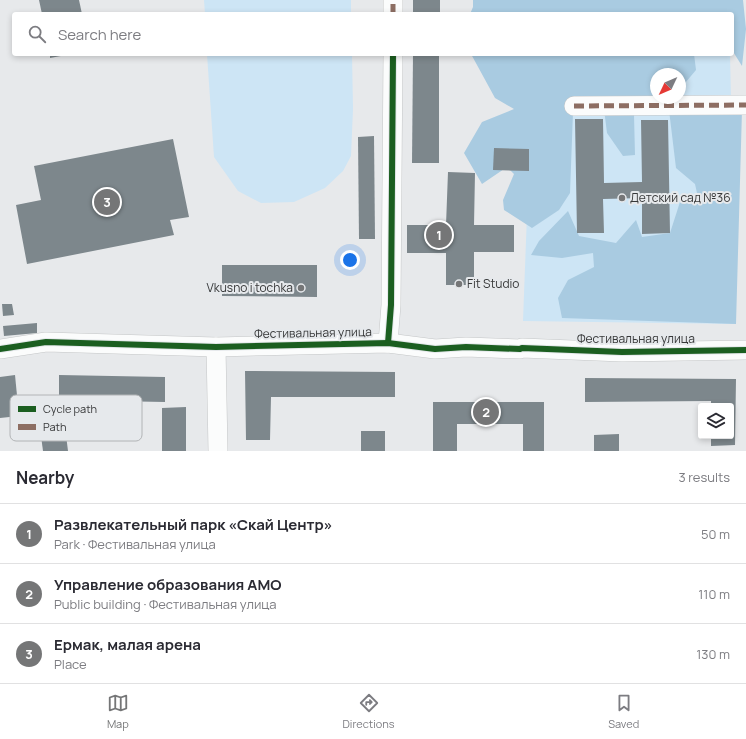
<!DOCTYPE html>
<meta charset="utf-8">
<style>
body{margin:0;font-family:Manrope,sans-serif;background:#f2f2f3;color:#2b2b33}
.controls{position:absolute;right:12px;bottom:12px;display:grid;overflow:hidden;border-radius:4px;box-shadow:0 2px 6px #0003}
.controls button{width:36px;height:36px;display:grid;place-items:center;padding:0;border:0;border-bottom:1px solid #e1e1e2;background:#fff;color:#2b2b33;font:20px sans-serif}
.compass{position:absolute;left:650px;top:68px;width:36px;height:36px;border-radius:50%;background:#fff;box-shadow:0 2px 6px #0003;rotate:226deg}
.you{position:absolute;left:350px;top:260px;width:14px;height:14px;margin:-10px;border:3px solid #fff;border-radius:50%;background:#1a73e8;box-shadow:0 0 0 6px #1a73e833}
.badge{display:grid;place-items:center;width:26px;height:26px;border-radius:50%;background:#757677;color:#fff;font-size:13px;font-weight:700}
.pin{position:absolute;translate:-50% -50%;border:2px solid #fff;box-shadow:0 1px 4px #0006}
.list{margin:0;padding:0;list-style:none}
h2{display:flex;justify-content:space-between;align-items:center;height:52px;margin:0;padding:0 16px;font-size:17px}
h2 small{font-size:13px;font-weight:400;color:#7c7c81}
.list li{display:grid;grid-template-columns:26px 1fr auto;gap:12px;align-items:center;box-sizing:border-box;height:60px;padding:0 16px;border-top:1px solid #e1e1e2}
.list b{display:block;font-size:15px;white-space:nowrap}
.list p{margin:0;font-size:13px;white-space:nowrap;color:#7c7c81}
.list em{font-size:13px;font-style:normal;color:#7c7c81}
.icon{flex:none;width:22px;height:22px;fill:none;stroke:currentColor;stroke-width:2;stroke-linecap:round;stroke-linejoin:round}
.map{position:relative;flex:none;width:746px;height:451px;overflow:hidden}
.search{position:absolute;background:#fff;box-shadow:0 2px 6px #0003;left:12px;right:12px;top:12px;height:44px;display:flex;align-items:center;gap:10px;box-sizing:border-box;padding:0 14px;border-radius:4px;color:#7c7c81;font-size:15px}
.sheet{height:232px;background:#fff}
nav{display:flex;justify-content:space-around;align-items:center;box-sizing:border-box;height:56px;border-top:1px solid #e1e1e2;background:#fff;font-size:11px;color:#7c7c81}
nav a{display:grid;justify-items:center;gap:2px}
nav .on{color:#757677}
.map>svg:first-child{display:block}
.green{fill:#cde5f5;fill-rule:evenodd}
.forest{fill:#a9cbe1}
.building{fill:#7d878c}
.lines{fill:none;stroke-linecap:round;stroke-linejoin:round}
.minor-casing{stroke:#c4c6c7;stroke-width:20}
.minor{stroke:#fbfcfc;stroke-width:19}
.quiet{stroke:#8d6e63;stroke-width:5;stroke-dasharray:10 5;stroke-linecap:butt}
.cycleway-casing{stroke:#e6e9ec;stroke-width:8}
.cycleway{stroke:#1b5e20;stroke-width:6}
.poi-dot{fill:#757677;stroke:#e6e9ec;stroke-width:1.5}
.labels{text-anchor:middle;stroke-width:4;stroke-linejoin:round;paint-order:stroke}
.poi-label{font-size:12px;fill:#373839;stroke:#e6e9ec;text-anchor:start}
.street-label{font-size:12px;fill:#373839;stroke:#e6e9ec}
.key{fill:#e6e9ec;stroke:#b2b4b6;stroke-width:1}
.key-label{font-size:11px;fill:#373839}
</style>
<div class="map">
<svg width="746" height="451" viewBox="0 0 746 451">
<rect width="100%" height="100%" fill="#e7e9eb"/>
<g class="green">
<path d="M204,0H351V14H205Z"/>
<path d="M207,54H352L353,109L351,156L343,171L325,188L294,202L261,203L238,191L214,157Z"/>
<path d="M533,54H730L736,324L523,321ZM656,74H680V98H656Z"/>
</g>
<g class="forest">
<path d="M473,0H743L746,29L742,66L732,50V14H470L473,7Z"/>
<path d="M471,54H694L696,70L680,89V74H656V98L663,109L634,115L635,155L623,156L607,133L604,109L573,112L570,193L559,210L532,228L504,210L503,200L514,174L507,167L482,184L464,153L482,122L514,109L495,98Z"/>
<path d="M669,110H742L736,324L562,318L558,298L568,280L594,267L593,253L562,258L531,255L539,241L568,211L579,236L616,243L636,220L642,237L670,233L680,202H699L695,184L676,168Z"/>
</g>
<g class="building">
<path d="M39,0H79L82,14H42Z"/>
<rect x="413" y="0" width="27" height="14"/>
<path d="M50,54H66V55L50,58Z"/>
<path d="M413,54H439V163H412Z"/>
<path d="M575,119H603L604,183L642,182L641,120H668L670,233L642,234V198L603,199L604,233H577Z"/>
<path d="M374,136L375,239H359L358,137Z"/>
<path d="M173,139L189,217L170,220L174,235L27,264L16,205L41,200L34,166Z"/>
<path d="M494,148L529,149V171L493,170Z"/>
<path d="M448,172L475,173L474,225H514V252H474V285H446V253H407V225H446Z"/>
<path d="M222,265H317V297L222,296Z"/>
<path d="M2,304H12L14,315L3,316Z"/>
<path d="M37,323V333L4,336L3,326Z"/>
<path d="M245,371L395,372V397H271L270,440H246Z"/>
<path d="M15,375L19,416L0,418V377Z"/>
<path d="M59,375L165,377V402L59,400Z"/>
<path d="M585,378L736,379L735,445L711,446V436H731V406H711V401L585,402Z"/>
<path d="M433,402H544V451H523V424H457V451H433Z"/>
<path d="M186,407V451H162V408Z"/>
<path d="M63,410L68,451H43L38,413Z"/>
<rect x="361" y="431" width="24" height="20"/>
<path d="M619,434V451H594V435Z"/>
</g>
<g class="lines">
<defs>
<g id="minor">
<path d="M393,14V0"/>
<path d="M574,106L746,105"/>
<path d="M388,343L391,305L393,54"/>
<path d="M216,347L218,451"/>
<path d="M0,349L46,342L216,347L388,343L435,349L466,347L520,349L522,348L622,352L746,350"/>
</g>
</defs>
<use href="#minor" class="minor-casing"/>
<use href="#minor" class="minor"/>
<g class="quiet">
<path d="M393,14V0"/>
<path d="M574,106L746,105"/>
</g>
<defs>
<g id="cycleway">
<path d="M388,343L391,305L393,54"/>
<path d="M0,349L46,342L216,347L388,343L435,349L466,347L520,349L522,348L622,352L746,350"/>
</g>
</defs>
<use href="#cycleway" class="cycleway-casing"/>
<use href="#cycleway" class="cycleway"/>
</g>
<g class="poi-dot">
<circle cx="622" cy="198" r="4"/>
<circle cx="459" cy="284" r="4"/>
<circle cx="301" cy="288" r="4"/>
</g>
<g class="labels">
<g class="poi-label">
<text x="630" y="202">Детский сад №36</text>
<text x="467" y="288">Fit Studio</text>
<text x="293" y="292" text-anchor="end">Vkusno i tochka</text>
</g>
<g class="street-label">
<text transform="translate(313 333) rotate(-1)" y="4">Фестивальная улица</text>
<text x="636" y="343">Фестивальная улица</text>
</g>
</g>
<rect x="10" y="395" width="132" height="46" rx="6" class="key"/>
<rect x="18" y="406" width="18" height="6" fill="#1b5e20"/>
<rect x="18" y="424" width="18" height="6" fill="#8d6e63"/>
<g class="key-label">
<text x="43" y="413">Cycle path</text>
<text x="43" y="431">Path</text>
</g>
</svg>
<div class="controls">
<button><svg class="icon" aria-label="layers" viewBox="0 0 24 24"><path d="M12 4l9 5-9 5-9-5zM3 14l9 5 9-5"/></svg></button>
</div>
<svg class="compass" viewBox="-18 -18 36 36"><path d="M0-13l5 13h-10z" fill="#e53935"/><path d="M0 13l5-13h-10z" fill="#7c7c81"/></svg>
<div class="you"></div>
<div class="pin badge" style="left:439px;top:235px">1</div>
<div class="pin badge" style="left:486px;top:412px">2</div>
<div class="pin badge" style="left:107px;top:202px">3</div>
<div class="search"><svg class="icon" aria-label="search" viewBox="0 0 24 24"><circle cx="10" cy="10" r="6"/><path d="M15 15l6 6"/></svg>Search here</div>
</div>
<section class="sheet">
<h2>Nearby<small>3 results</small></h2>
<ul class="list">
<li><span class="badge">1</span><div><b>Развлекательный парк «Скай Центр»</b><p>Park · Фестивальная улица</p></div><em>50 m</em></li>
<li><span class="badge">2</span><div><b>Управление образования АМО</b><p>Public building · Фестивальная улица</p></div><em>110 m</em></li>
<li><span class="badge">3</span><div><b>Ермак, малая арена</b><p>Place</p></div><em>130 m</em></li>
</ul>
</section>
<nav>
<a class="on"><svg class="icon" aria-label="map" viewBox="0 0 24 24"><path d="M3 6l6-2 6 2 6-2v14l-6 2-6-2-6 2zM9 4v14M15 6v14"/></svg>Map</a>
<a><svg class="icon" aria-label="directions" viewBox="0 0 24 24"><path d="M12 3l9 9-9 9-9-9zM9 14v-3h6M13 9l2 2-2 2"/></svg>Directions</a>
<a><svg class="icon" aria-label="saved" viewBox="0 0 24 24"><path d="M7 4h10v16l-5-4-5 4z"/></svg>Saved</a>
</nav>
